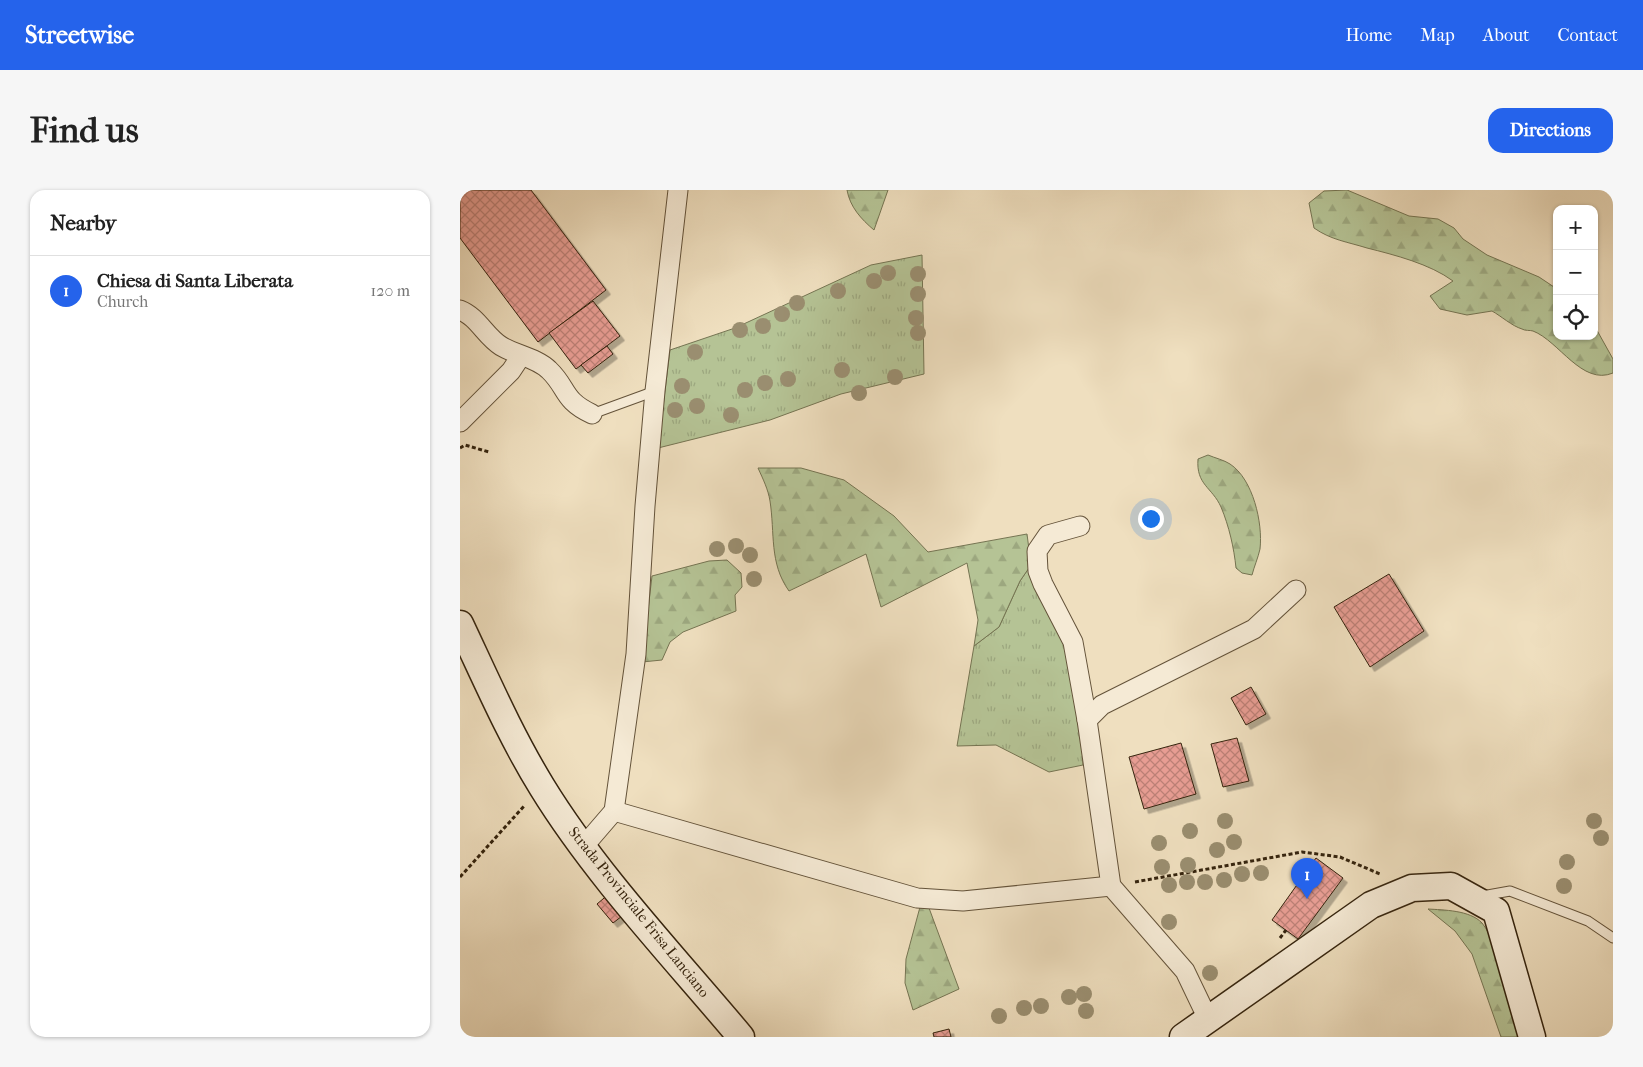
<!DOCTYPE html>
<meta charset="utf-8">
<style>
body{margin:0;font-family:"IM FELL French Canon",serif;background:#f6f6f6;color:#222}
.controls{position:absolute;right:15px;top:15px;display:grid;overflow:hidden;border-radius:10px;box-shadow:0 1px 4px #0004}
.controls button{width:45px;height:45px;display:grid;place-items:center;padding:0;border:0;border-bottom:1px solid #e0e0e0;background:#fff;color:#222;font:25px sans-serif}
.you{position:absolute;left:690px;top:328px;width:18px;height:18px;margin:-12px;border:4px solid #fff;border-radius:50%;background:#1a73e8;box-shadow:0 0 0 8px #1a73e833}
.badge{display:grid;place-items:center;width:32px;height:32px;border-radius:50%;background:#2563eb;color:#fff;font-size:16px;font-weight:700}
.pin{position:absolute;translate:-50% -41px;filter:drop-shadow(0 1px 2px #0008)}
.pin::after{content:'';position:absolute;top:26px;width:18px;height:15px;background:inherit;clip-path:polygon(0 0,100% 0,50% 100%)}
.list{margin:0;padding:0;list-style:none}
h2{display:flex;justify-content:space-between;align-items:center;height:65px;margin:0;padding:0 20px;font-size:21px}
h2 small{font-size:16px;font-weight:400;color:#767676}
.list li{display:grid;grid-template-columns:32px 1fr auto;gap:15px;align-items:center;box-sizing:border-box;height:70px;padding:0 20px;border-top:1px solid #e0e0e0}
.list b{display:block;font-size:19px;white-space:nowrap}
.list p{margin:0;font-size:16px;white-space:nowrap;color:#767676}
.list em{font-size:16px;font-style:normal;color:#767676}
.icon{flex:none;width:28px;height:28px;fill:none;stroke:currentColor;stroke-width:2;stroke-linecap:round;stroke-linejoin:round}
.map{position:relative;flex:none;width:1153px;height:847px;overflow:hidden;border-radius:15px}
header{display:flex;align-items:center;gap:30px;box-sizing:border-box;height:70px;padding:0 25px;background:#2563eb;color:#fff}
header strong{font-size:24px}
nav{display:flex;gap:28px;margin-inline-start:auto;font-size:18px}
.intro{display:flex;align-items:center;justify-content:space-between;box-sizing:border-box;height:120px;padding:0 30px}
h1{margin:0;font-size:35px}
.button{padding:12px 22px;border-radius:15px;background:#2563eb;color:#fff;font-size:18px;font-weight:700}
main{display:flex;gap:30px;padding:0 30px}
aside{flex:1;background:#fff;border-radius:15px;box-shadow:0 1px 4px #0004}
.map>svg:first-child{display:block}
.grass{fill:url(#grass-tufts);stroke:#757452}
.forest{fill:url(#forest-firs);stroke:#757452}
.building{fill:url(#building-cross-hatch);stroke:#35240e;filter:url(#shadow)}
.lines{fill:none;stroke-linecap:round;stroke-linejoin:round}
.lane-casing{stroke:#64533a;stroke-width:11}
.street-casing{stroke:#64533a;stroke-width:21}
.secondary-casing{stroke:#35240e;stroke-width:29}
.path{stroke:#35240e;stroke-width:3;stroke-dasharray:4 2.5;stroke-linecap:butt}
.lane{stroke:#f5ead5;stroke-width:9}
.street{stroke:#f5ead5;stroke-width:19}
.secondary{stroke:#f5ead5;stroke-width:26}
.tree{fill:#9a8e70}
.labels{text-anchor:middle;stroke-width:4.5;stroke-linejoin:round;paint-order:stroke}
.street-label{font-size:15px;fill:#35240e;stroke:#f5ead5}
</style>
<header>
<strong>Streetwise</strong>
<nav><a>Home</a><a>Map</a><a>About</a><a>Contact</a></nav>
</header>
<div class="intro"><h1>Find us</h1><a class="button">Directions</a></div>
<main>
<aside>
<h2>Nearby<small></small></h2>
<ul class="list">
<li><span class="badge">1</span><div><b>Chiesa di Santa Liberata</b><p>Church</p></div><em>120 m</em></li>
</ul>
</aside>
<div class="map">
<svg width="1153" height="847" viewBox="0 0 1153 847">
<defs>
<pattern id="grass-tufts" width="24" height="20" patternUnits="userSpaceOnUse" patternTransform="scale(1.25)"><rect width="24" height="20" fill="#b5c395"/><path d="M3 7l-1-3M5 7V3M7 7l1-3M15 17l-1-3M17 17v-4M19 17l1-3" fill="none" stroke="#9ca77f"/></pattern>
<pattern id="forest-firs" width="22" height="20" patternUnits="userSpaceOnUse" patternTransform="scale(1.25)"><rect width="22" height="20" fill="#b5c395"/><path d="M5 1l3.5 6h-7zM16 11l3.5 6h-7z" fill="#9ca77f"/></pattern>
<pattern id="building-cross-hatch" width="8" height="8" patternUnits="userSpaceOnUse" patternTransform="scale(1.25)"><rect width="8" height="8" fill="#e79d93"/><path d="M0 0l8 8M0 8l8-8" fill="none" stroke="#bc8076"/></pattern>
<filter id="shadow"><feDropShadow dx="4.5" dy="4.5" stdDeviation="0" flood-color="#0004"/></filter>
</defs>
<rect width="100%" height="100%" fill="#efdfbf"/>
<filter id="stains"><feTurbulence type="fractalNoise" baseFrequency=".004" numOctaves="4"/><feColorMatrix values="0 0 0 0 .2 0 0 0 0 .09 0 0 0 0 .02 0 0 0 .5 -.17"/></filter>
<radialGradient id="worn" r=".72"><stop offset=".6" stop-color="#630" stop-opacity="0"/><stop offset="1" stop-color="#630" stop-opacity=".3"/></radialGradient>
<g class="grass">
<path d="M462,65L464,184L381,204L310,230L198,258L210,160L275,138L411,75Z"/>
<path d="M571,375L612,462L623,524V575L589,582L536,555L497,556L514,456L539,437L560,391Z"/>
</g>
<g class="forest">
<path d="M387,0H428L414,40C401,29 390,17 387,0Z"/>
<path d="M887,0L949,26L978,29L994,38L1003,49L1027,65L1079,87L1097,99V146H1134V135L1153,169V183C1122,196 1099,151 1073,141C1070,140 1065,141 1062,139C1052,136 1041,126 1032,121L1007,125L980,119L970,106L993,91C970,74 935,65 907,58C888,52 871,50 854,38L849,13L864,1Z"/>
<path d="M748,265C755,268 764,270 770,274C793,289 803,333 800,359C798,368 794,377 792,385L782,383L776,378C774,358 769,336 761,317C752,297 736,295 738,269Z"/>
<path d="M298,278H341L384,290L434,326L468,362L567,344L571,375L560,391L539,437L514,456L518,430L507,373L421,417L406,364L329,401C309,373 315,343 310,311C308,299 303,289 298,278Z"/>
<path d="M267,370L281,383L282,397L275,405L276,421L223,442L210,452L202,470L182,472L192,386L249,371Z"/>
<path d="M460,717L469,718L499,799L453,820L445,793L446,769Z"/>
<path d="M968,719C983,720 1010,720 1022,733C1038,752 1057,821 1066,847H1041L1012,764L995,741Z"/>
</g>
<g class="building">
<path d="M0,0H71L146,100L78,152L0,48Z"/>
<path d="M133,111L160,146L116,179L89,143Z"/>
<path d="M147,156L153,164L128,183L121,175Z"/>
<path d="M929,384L964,441L910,477L874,417Z"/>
<path d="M791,497L806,524L786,535L771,508Z"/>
<path d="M777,548L789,591L763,597L751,554Z"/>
<path d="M721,553L736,604L684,619L669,567Z"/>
<path d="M856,668L883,688L838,749L812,730Z"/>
<path d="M150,703L166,723L153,733L137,714Z"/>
<path d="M489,839L491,847H474L473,843Z"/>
</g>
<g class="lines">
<defs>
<g id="lane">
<path d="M132,224L195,201"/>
<path d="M1022,706L1050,701L1128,731L1153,748"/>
</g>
<g id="street">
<path d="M0,120C18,127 25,146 41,156C56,165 77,168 89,180C108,198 102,210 132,224"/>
<path d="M0,232L51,181L61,166"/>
<path d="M620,336L588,345L577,361L578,381L583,394L613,452L627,530"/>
<path d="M154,621L457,708L503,711L651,696"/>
<path d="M123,657L154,621L176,464L185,316L195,201L218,0"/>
<path d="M748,829L725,781L651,696L627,530L642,515L794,439L836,400"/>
</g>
<g id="secondary">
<path d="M0,434C26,489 50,545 82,597C136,685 214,767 281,847"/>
<path d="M723,847L911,715L952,698L991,696L1036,721L1072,847"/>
</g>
</defs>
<use href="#lane" class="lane-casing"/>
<use href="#street" class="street-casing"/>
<use href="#secondary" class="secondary-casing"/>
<g class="path">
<path d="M0,258L5,255L29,262"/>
<path d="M0,687L65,615"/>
<path d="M675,692L842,662L880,667L920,684"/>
<path d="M820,748L826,740"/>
</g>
<use href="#lane" class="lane"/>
<use href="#street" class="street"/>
<use href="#secondary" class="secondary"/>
</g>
<g class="tree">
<circle cx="428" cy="83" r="8"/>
<circle cx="458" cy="84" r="8"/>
<circle cx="414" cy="91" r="8"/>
<circle cx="378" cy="101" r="8"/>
<circle cx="458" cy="104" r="8"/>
<circle cx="337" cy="113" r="8"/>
<circle cx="322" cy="124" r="8"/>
<circle cx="456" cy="128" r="8"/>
<circle cx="303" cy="136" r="8"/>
<circle cx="280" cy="140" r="8"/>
<circle cx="458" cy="143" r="8"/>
<circle cx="235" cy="162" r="8"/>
<circle cx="382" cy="180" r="8"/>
<circle cx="435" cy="187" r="8"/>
<circle cx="328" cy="189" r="8"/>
<circle cx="305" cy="193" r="8"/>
<circle cx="222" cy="196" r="8"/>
<circle cx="285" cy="200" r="8"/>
<circle cx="399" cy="203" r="8"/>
<circle cx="237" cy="216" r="8"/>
<circle cx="215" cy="220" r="8"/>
<circle cx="271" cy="225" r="8"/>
<circle cx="276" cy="356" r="8"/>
<circle cx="257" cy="359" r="8"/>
<circle cx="290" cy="365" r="8"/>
<circle cx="294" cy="389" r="8"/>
<circle cx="765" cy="631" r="8"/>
<circle cx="1134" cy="631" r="8"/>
<circle cx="730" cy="641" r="8"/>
<circle cx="1141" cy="648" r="8"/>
<circle cx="774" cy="652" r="8"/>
<circle cx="699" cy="653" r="8"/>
<circle cx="757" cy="660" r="8"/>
<circle cx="1107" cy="672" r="8"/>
<circle cx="728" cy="675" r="8"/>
<circle cx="702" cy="677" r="8"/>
<circle cx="801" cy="683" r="8"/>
<circle cx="782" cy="684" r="8"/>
<circle cx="764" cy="690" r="8"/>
<circle cx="727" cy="692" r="8"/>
<circle cx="745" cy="692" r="8"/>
<circle cx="709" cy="695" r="8"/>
<circle cx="1104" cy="696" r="8"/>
<circle cx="709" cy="732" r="8"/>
<circle cx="750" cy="783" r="8"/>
<circle cx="624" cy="804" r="8"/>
<circle cx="609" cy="807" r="8"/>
<circle cx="581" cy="816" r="8"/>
<circle cx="564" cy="818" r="8"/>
<circle cx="626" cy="821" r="8"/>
<circle cx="539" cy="826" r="8"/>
</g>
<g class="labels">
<g class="street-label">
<text transform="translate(179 722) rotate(51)" y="5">Strada Provinciale Frisa Lanciano</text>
</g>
</g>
<rect width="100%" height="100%" filter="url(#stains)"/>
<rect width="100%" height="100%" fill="url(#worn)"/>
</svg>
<div class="controls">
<button>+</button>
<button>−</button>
<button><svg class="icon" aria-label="locate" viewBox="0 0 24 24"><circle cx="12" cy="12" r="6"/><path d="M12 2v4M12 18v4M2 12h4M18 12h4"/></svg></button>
</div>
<div class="you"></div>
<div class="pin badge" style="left:847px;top:709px">1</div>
</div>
</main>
